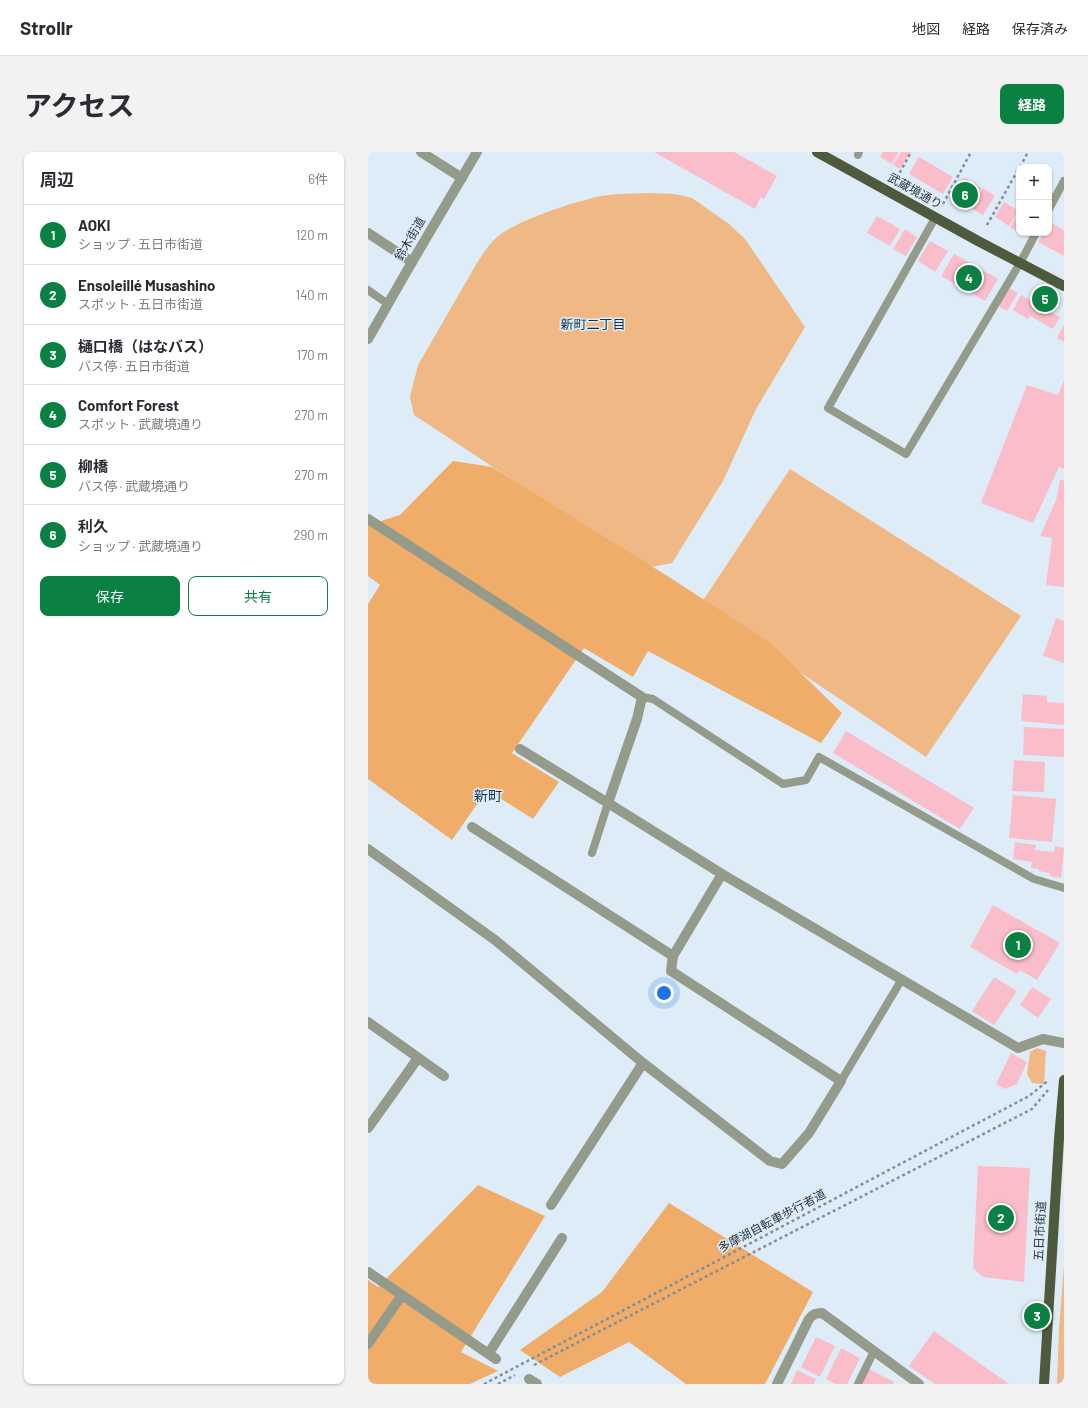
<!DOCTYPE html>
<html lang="ja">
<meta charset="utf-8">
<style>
body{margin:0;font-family:Barlow,"Noto Sans JP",sans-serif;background:#f2f2f3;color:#2b2b33}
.controls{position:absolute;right:12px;top:12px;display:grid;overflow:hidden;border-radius:8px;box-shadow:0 1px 3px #0004}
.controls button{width:36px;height:36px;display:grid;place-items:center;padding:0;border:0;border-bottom:1px solid #e1e1e2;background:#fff;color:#2b2b33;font:20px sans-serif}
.you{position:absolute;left:296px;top:841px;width:14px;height:14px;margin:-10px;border:3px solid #fff;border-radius:50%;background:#1a73e8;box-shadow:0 0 0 6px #1a73e833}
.badge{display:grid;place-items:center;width:26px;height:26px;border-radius:50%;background:#0b8043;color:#fff;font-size:13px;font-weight:700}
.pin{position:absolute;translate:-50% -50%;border:2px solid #fff;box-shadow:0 1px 4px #0006}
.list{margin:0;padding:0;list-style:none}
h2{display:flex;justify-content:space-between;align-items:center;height:52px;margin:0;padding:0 16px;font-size:17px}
h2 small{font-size:13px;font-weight:400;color:#7c7c81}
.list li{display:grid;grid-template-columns:26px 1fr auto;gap:12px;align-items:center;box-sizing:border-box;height:60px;padding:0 16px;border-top:1px solid #e1e1e2}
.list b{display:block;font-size:15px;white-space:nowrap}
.list p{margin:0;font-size:13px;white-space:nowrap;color:#7c7c81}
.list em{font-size:13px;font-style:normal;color:#7c7c81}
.actions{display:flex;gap:8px;padding:12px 16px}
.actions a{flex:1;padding:9px 0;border:1px solid #0b8043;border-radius:8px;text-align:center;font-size:14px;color:#0b8043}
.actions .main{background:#0b8043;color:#fff}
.map{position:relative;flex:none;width:696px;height:1232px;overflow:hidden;border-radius:8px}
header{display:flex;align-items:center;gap:24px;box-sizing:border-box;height:56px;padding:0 20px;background:#fff;border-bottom:1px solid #e1e1e2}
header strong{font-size:19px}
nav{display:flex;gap:22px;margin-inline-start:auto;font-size:14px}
.intro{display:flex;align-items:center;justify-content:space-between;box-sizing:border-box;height:96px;padding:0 24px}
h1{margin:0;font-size:28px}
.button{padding:10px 18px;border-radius:8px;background:#0b8043;color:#fff;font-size:14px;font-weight:700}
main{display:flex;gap:24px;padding:0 24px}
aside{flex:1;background:#fff;border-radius:8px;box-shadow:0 1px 3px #0004}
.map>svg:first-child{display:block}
.green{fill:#efb884}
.forest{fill:#f0ac69}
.building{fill:#f9beca}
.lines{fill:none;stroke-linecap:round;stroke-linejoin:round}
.path{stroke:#818f9b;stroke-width:2.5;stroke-dasharray:3 3;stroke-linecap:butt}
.service{stroke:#949b8a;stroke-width:8}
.minor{stroke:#949b8a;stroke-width:10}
.primary{stroke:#4f5a3d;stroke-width:10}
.labels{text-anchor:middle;stroke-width:3;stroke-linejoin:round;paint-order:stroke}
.street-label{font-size:12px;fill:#293742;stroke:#deecf8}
.neighbourhood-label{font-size:13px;fill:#14324a;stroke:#deecf8}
.quarter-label{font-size:14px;fill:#14324a;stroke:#deecf8}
</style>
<header>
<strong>Strollr</strong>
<nav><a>地図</a><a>経路</a><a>保存済み</a></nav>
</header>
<div class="intro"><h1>アクセス</h1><a class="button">経路</a></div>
<main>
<aside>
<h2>周辺<small>6件</small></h2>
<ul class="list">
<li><span class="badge">1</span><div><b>AOKI</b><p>ショップ · 五日市街道</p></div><em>120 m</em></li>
<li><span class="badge">2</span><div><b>Ensoleillé Musashino</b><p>スポット · 五日市街道</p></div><em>140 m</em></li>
<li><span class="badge">3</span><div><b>樋口橋（はなバス）</b><p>バス停 · 五日市街道</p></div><em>170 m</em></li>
<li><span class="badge">4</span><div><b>Comfort Forest</b><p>スポット · 武蔵境通り</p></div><em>270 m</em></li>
<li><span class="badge">5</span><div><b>柳橋</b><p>バス停 · 武蔵境通り</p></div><em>270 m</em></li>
<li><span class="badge">6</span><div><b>利久</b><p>ショップ · 武蔵境通り</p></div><em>290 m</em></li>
</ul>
<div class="actions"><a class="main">保存</a><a>共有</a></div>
</aside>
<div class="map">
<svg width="696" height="1232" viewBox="0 0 696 1232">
<rect width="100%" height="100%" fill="#deecf8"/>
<g class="green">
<path d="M282,41L307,42L324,46L361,72L377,87L437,175L388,257L355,329L304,411L278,416L46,263L42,245L50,213L109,111C115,102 121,92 129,85C147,69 215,46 240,43C253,41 268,42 282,41Z"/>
<path d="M422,317L653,464L558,605L332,453Z"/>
<path d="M669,896L678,899L676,932L664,931L659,922L662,900Z"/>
<path d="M696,1112V1232H689L691,1177Z"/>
</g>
<g class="forest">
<path d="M85,309L124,315L301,425L401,490L474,561L453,591L280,499L265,525L216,496L144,601L191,630L165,667L119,638L84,688L0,627V452L12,433L0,424V373L32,363Z"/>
<path d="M110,1033L177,1064L93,1200L130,1219L102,1232H0V1128L10,1135Z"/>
<path d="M301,1051L445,1140L397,1232H318L261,1190L192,1225L152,1198L234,1140Z"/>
</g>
<g class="building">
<path d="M286,0H366L409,24L396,47L393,45L387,57Z"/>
<path d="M515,0H531L524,12L512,5Z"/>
<path d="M533,0H543L532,17L525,13Z"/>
<path d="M551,5L585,25L575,42L541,22Z"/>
<path d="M597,26L613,36L601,55L585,44Z"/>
<path d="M615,36L627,44L615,63L603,56Z"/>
<path d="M636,50L651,59L641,74L627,65Z"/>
<path d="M651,61V81L642,75Z"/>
<path d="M509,64L532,77L522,94L499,81Z"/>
<path d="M682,70L696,78V104L670,90L676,81H681Z"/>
<path d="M537,77L549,85L538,104L525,97Z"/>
<path d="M562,89L580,99L567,120L550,109Z"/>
<path d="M586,102L630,127L617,149L573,124Z"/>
<path d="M641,136L650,141L639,159L630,154Z"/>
<path d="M653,143L692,165L685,177L662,164L660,167L645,158Z"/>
<path d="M696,173V190L689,186Z"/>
<path d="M696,228V317L691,315L665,371L613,351L659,233L690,243Z"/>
<path d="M692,328H696V435L678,433L684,386L672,384L688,348Z"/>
<path d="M688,466L696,469V511L675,504Z"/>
<path d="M655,542L679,544V550L696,551V573L653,569Z"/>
<path d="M656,575L696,577V605L655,603Z"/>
<path d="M478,579L606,656L592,677L465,601Z"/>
<path d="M646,608L677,610L676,640L644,639Z"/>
<path d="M645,643L688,647L684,690L641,686Z"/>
<path d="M647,690L668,693L667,698L686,700L687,694L696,696L693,726L682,724L681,721L671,719V717L663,716L664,710L645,707Z"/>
<path d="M625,753L692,791L669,828L652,818L649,822L602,795Z"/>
<path d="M626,825L649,839L626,873L604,859Z"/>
<path d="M664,835L683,847L670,866L652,853Z"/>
<path d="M643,901L659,910L649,932L637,937L628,932Z"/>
<path d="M610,1014L662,1016L656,1130L615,1125L605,1116Z"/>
<path d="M566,1179L641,1232H567L541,1214Z"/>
<path d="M448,1185L467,1194L452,1225L433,1215Z"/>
<path d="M473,1196L492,1206L479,1232H468L458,1227Z"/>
<path d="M501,1217L526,1230L525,1232H494Z"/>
<path d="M429,1218L448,1227L446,1232H423Z"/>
</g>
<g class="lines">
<g class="path">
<path d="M652,15L660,0"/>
<path d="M529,26L543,0"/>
<path d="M575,52L603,0"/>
<path d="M619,73L651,16"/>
<path d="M166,1213L664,957L680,938"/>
<path d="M116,1232L661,944L681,928"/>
<path d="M130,1232L147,1223"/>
</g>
<g class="service">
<path d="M490,3L491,0"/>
<path d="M681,57L696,29"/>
<path d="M567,66L460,256L538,302L652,111L668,81"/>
<path d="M0,138L20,152"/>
<path d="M274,545L285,547L415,632L438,628L451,605L666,727L696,736"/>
<path d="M224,701L240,651"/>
<path d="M473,929L534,827"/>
<path d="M490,1232L506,1199"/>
</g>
<g class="minor">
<path d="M53,0L94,26"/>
<path d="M0,81L44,110"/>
<path d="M0,187L44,110L109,0"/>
<path d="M0,367L274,545L269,567L240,651L354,722L650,896L675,887L696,891"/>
<path d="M152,597L240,651"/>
<path d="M104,675L305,804"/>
<path d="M0,697L127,788L275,911L402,1009L414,1012L441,981L473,929L303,819L305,804L354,722"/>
<path d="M0,870L76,924"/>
<path d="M0,976L50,906"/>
<path d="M183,1053L275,911"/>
<path d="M0,1120L128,1207"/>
<path d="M0,1192L34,1143"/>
<path d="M121,1201L194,1086"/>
<path d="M161,1227L169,1232"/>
<path d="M409,1232L441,1167C445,1162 448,1161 454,1161L551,1232"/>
</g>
<g class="primary">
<path d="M449,0L610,89L696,134"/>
<path d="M676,1232L691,987L696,928"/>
</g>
</g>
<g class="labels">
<g class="street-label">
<text transform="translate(547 39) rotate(29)" y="4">武蔵境通り</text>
<text transform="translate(42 87) rotate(-60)" y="4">鈴木街道</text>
<text transform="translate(404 1069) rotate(-28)" y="4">多摩湖自転車歩行者道</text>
<text transform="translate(672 1079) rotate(-87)" y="4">五日市街道</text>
</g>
<g class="neighbourhood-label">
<text x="225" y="177">新町二丁目</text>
</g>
<g class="quarter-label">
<text x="120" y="649">新町</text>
</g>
</g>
</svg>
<div class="controls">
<button>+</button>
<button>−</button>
</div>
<div class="you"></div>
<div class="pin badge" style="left:650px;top:793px">1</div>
<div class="pin badge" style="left:633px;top:1066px">2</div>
<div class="pin badge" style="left:669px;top:1164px">3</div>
<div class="pin badge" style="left:601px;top:126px">4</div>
<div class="pin badge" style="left:677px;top:147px">5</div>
<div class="pin badge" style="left:597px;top:43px">6</div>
</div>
</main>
